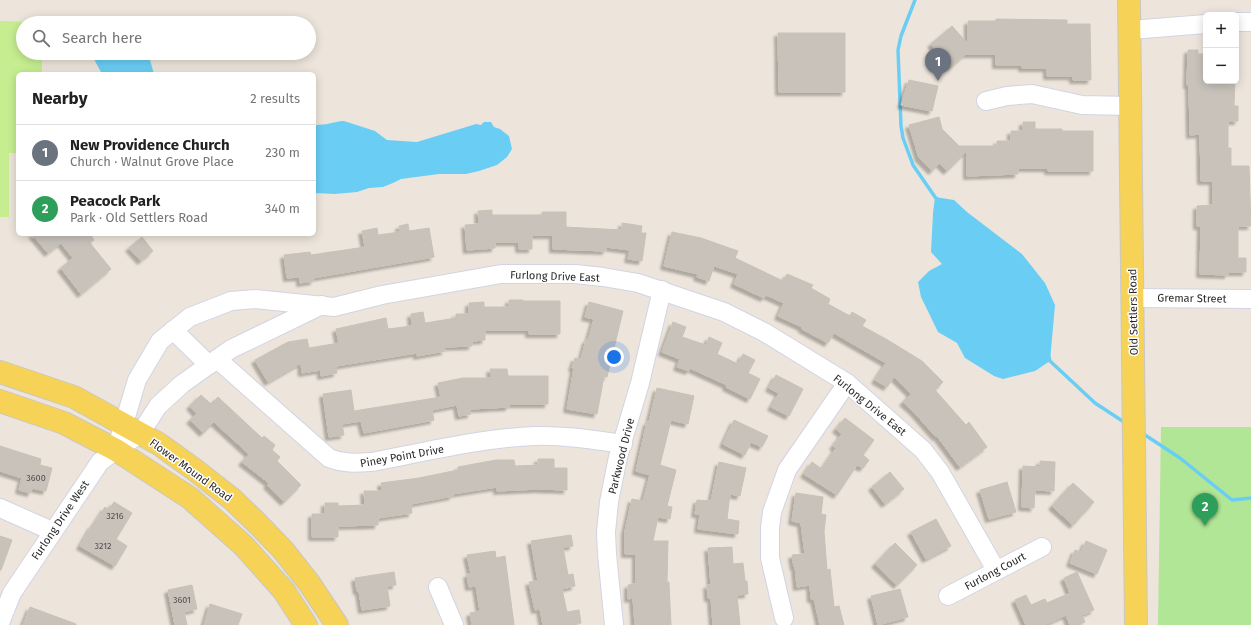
<!DOCTYPE html>
<meta charset="utf-8">
<style>
body{margin:0;font-family:"Fira Sans",sans-serif;background:#f6f6f6;color:#222}
.controls{position:absolute;right:12px;top:12px;display:grid;overflow:hidden;border-radius:6px;box-shadow:0 2px 10px #0003}
.controls button{width:36px;height:36px;display:grid;place-items:center;padding:0;border:0;border-bottom:1px solid #e0e0e0;background:#fff;color:#222;font:20px sans-serif}
.you{position:absolute;left:614px;top:357px;width:14px;height:14px;margin:-10px;border:3px solid #fff;border-radius:50%;background:#1a73e8;box-shadow:0 0 0 6px #1a73e833}
.badge{display:grid;place-items:center;width:26px;height:26px;border-radius:50%;background:#365bff;color:#fff;font-size:13px;font-weight:700}
.pin{position:absolute;translate:-50% -33px;filter:drop-shadow(0 1px 2px #0008)}
.pin::after{content:'';position:absolute;top:21px;width:14px;height:12px;background:inherit;clip-path:polygon(0 0,100% 0,50% 100%)}
.list{margin:0;padding:0;list-style:none}
h2{display:flex;justify-content:space-between;align-items:center;height:52px;margin:0;padding:0 16px;font-size:17px}
h2 small{font-size:13px;font-weight:400;color:#767676}
.list li{display:grid;grid-template-columns:26px 1fr auto;gap:12px;align-items:center;box-sizing:border-box;height:56px;padding:0 16px;border-top:1px solid #e0e0e0}
.list b{display:block;font-size:15px;white-space:nowrap}
.list p{margin:0;font-size:13px;white-space:nowrap;color:#767676}
.list em{font-size:13px;font-style:normal;color:#767676}
.icon{flex:none;width:22px;height:22px;fill:none;stroke:currentColor;stroke-width:2;stroke-linecap:round;stroke-linejoin:round}
.map{position:relative;flex:none;width:1251px;height:625px;overflow:hidden}
.search{position:absolute;background:#fff;box-shadow:0 2px 10px #0003;left:16px;top:16px;width:300px;height:44px;display:flex;align-items:center;gap:10px;box-sizing:border-box;padding:0 14px;border-radius:22px;color:#767676;font-size:15px}
.panel{position:absolute;background:#fff;box-shadow:0 2px 10px #0003;left:16px;top:72px;width:300px;height:164px;border-radius:6px}
.map>svg:first-child{display:block}
.green{fill:#b0e695}
.pitch{fill:#c6ee91}
.water{fill:#6acef4}
.lines{fill:none;stroke-linecap:round;stroke-linejoin:round}
.stream{stroke:#6acef4;stroke-width:3.5}
.building{fill:#c8c2bb;stroke:#c8c2b5;filter:url(#shadow)}
.minor-casing{stroke:#d1d4e4;stroke-width:20}
.major-casing{stroke:#c8c8c8;stroke-width:24}
.minor{stroke:#fff;stroke-width:18}
.major{stroke:#f6d257;stroke-width:22}
.labels{text-anchor:middle;stroke-width:3;stroke-linejoin:round;paint-order:stroke}
.number-label{font-size:9px;fill:#52504e}
.street-label{font-size:11px;fill:#2a2a2a;stroke:#fff}
</style>
<div class="map">
<svg width="1251" height="625" viewBox="0 0 1251 625">
<defs>
<filter id="shadow"><feDropShadow dx="-3.5" dy="3.5" stdDeviation="1" flood-color="#0004"/></filter>
</defs>
<rect width="100%" height="100%" fill="#ede5db"/>
<path class="green" d="M1161,427H1251V625H1158Z"/>
<path class="pitch" d="M0,21L42,22L23,23V53H42V74H18V153H9V217H0Z"/>
<g class="water">
<path d="M94,53H148L154,74H102L95,61Z"/>
<path d="M344,121L375,131L387,140L417,142L476,124L481,125L484,122H491L494,127L500,129L509,136L512,149L507,157L497,165L479,171L466,174H439L401,179L393,183L383,187L369,188L357,192L335,194L314,193V126C319,124 322,125 327,124C333,123 338,121 344,121Z"/>
<path d="M935,197L954,200L967,212L1022,254L1045,283L1055,305L1050,361L1035,371L1003,379L994,376L965,358L957,343L938,332L921,297L918,282L929,271L942,264L931,252L933,213Z"/>
</g>
<g class="lines">
<g class="stream">
<path d="M915,0L901,36L898,50L901,126L903,138L913,165L935,197L938,200"/>
<path d="M1049,357L1050,361L1095,403L1127,424"/>
<path d="M1142,433L1180,458L1232,500L1251,498"/>
</g>
</g>
<g class="building">
<path d="M996,19L1067,20V24H1090L1091,80H1073V76H1047V68H1022V65H996V54H966L951,67L931,44L952,26L968,44V21H996Z"/>
<path d="M778,33H845V92H779Z"/>
<path d="M1188,50H1198V54H1206V81H1235L1234,106H1238V121H1228V148H1231V166H1249L1251,226H1238V258H1246V272H1228V275L1200,274L1201,226H1197V206L1213,205V181H1201L1200,134L1190,135L1189,85H1187Z"/>
<path d="M909,80L938,86L932,111L901,105Z"/>
<path d="M939,117L942,129L959,146H997V141H1011V131H1023V122H1035V129H1062V131H1093V171H1048V168H1018V174L967,176V151L947,171L939,163L932,171L919,158L909,125Z"/>
<path d="M492,210V215H542V212H566V227L622,230V223L642,226L641,233H646L642,261L628,259L630,250L606,247V251L553,249V235H532V249H519V242H495V248L467,250L465,225L479,224L478,211Z"/>
<path d="M408,224L409,231L429,228L434,257L313,278L314,281L300,283V277L287,278L284,255L310,252L311,255L365,247L362,231L377,228L378,235L400,232L399,226Z"/>
<path d="M672,232L701,238L738,251L735,258L783,281L787,274L813,285L811,288L830,299L828,304L850,316L852,312L866,320L862,326L886,339L922,361L943,382L935,390L966,425L969,422L987,447L960,467L937,436L936,437L913,411L903,402L911,394L894,377L887,387L875,380L886,363L834,333L828,343L802,329V327L778,316L784,303L766,295L764,298L734,284L738,274L714,266L709,281L697,277L698,274L664,266Z"/>
<path d="M32,234H90L94,240L90,243L111,269L81,294L61,268L73,258L61,243L48,253Z"/>
<path d="M142,237L153,251L141,261L129,248Z"/>
<path d="M509,300H523V301H560V334H529V330H485V340L472,341V346L444,347L445,351L417,356V353L336,366L337,373L321,376V370L302,373L301,363L268,382L255,360L288,342L307,339L309,348L339,343L336,329L386,318L388,329L412,326L411,314L423,312L425,323L456,318V314H469V303L484,302V307H509Z"/>
<path d="M589,302L623,311L607,377L604,376L597,414L567,409L574,368H572L575,358L581,359L586,340H588L594,319L585,317Z"/>
<path d="M673,322L686,327L682,337L706,345L709,337L722,343L717,354L738,364L743,354L755,360L748,373L760,379L750,399L726,387L727,385L690,368L689,371L677,367L680,359L662,352Z"/>
<path d="M490,369H507L508,376H548V404H509V407L470,409L471,414L459,416L457,405L432,410L434,420L364,433L361,421L342,424L344,435L329,437L323,394L351,390L354,411L441,397L438,383L463,378H491Z"/>
<path d="M776,375L803,389L789,416L771,407L779,393L769,388Z"/>
<path d="M657,388L694,396L688,424L671,420L660,465L676,470L667,506L672,507L670,519L658,517L653,541H668L667,582H669L671,625H635L633,598L628,599V585L636,584V554H625V531L632,499L643,501L650,475L636,471L647,422H649Z"/>
<path d="M201,395L211,404L218,397L262,438L264,436L275,445L272,450L280,457L277,461L301,485L284,502L267,485L269,483L242,462L249,454L214,422L203,433L190,420L197,414L190,406Z"/>
<path d="M845,418L874,440L863,455L869,460L863,468L857,465L837,495L804,474L812,462L822,469L836,448L833,446L842,434L836,429Z"/>
<path d="M734,420L768,436L762,447L751,442L745,455L723,444Z"/>
<path d="M0,446L41,459L40,465L52,468L46,491L32,488L31,493L19,490L22,478L0,471Z"/>
<path d="M538,459H554V468H567V490L538,489L497,491V487L452,494L453,496L411,504L412,513L378,518V525L338,526V537H312V514H325V503H338V506L365,505L364,491H382L381,483L419,478L458,470V467L496,460H514L515,466L538,465Z"/>
<path d="M1040,461L1055,462L1054,491L1035,490L1034,508L1022,507L1023,466L1040,467Z"/>
<path d="M719,462L746,468L740,496L730,494L727,519L739,521L738,534L698,529L700,514H695L697,500L711,501Z"/>
<path d="M890,472L904,489L885,504L872,487Z"/>
<path d="M1007,482L1016,512L989,519L980,490Z"/>
<path d="M1073,483L1094,502L1073,525L1052,506Z"/>
<path d="M796,493L823,497L821,514L826,515L824,531L827,570L830,569L834,607L839,606L844,625H820L814,599H811L810,585L797,587L795,566L794,567L792,555L805,554L801,523L792,521Z"/>
<path d="M114,502L132,513L116,539L127,546L115,566L80,546L92,525L93,526L105,507L109,510Z"/>
<path d="M936,519L951,546L926,559L911,532Z"/>
<path d="M571,535L573,546L563,547L568,575L573,574L575,586L562,589L567,612L579,610L581,623L571,625H543L540,609L535,610L529,582L538,581L531,541Z"/>
<path d="M0,536L12,540L1,570H0Z"/>
<path d="M1086,541L1107,550L1097,574L1070,563L1075,550L1081,552Z"/>
<path d="M895,543L917,565L897,585L875,564Z"/>
<path d="M732,547L733,564L743,563L745,581H747L748,594L737,595L740,625H713L711,598H708L707,585H711L708,548Z"/>
<path d="M495,551L496,558L505,556L514,625H472L470,613L480,611L476,586L469,587L467,574H471L467,555Z"/>
<path d="M394,572L396,585L387,586L390,606L362,610L359,591H357L355,578Z"/>
<path d="M1077,572L1094,610L1082,615L1085,622L1078,625H1070L1066,615L1044,625H1026L1015,600L1026,595L1031,605L1045,599L1047,603L1070,593L1064,578Z"/>
<path d="M192,585L197,609L184,612L187,625H175L168,590Z"/>
<path d="M900,589L908,617L878,625L871,596Z"/>
<path d="M210,604L242,614L238,625H204Z"/>
<path d="M30,607L76,624V625H23Z"/>
</g>
<g class="lines">
<defs>
<g id="minor">
<path d="M1236,22H1251"/>
<path d="M1130,30L1206,24"/>
<path d="M986,101L1007,96L1032,94L1082,105L1131,106"/>
<path d="M1133,298L1251,299"/>
<path d="M173,330L209,365"/>
<path d="M217,359L329,458C344,464 356,463 372,462C424,452 482,438 535,436C564,435 594,440 623,444"/>
<path d="M116,450L137,380L160,341L190,317L231,301L255,299L334,307L382,295L501,274H575L603,277L638,283L724,312L764,332L847,383L923,450L940,472L996,570"/>
<path d="M0,508L52,531"/>
<path d="M438,587L454,625"/>
<path d="M948,596L1042,547"/>
<path d="M784,618L770,558V528L772,512L787,470L847,383"/>
<path d="M0,623L12,593L100,462L116,450L140,434L158,406L182,384L231,349L322,305"/>
<path d="M614,625L607,554L606,532L609,502L618,457L640,383L662,290"/>
</g>
<g id="major">
<path d="M1129,0L1136,625"/>
<path d="M0,372L74,397L159,444L195,470L232,499L258,524L283,550L309,583L337,625"/>
<path d="M0,401L64,423L116,450L190,498L244,546L284,591L306,625"/>
</g>
</defs>
<use href="#minor" class="minor-casing"/>
<use href="#major" class="major-casing"/>
<use href="#minor" class="minor"/>
<use href="#major" class="major"/>
</g>
<g class="labels">
<g class="number-label">
<text x="36" y="481">3600</text>
<text x="115" y="519">3216</text>
<text x="103" y="549">3212</text>
<text x="182" y="603">3601</text>
</g>
<g class="street-label">
<text transform="translate(555 276) rotate(2)" y="4">Furlong Drive East</text>
<text transform="translate(1192 298) rotate(1)" y="4">Gremar Street</text>
<text transform="translate(1133 312) rotate(-91)" y="4">Old Settlers Road</text>
<text transform="translate(870 405) rotate(39)" y="4">Furlong Drive East</text>
<text transform="translate(402 456) rotate(-10)" y="4">Piney Point Drive</text>
<text transform="translate(621 456) rotate(-76)" y="4">Parkwood Drive</text>
<text transform="translate(191 470) rotate(36)" y="4">Flower Mound Road</text>
<text transform="translate(60 520) rotate(-56)" y="4">Furlong Drive West</text>
<text transform="translate(995 571) rotate(-28)" y="4">Furlong Court</text>
</g>
</g>
</svg>
<div class="controls">
<button>+</button>
<button>−</button>
</div>
<div class="you"></div>
<div class="pin badge" style="left:938px;top:81px;background:#6b7280">1</div>
<div class="pin badge" style="left:1205px;top:526px;background:#2e9e5b">2</div>
<div class="search"><svg class="icon" aria-label="search" viewBox="0 0 24 24"><circle cx="10" cy="10" r="6"/><path d="M15 15l6 6"/></svg>Search here</div>
<section class="panel">
<h2>Nearby<small>2 results</small></h2>
<ul class="list">
<li><span class="badge" style="background:#6b7280">1</span><div><b>New Providence Church</b><p>Church · Walnut Grove Place</p></div><em>230 m</em></li>
<li><span class="badge" style="background:#2e9e5b">2</span><div><b>Peacock Park</b><p>Park · Old Settlers Road</p></div><em>340 m</em></li>
</ul>
</section>
</div>
